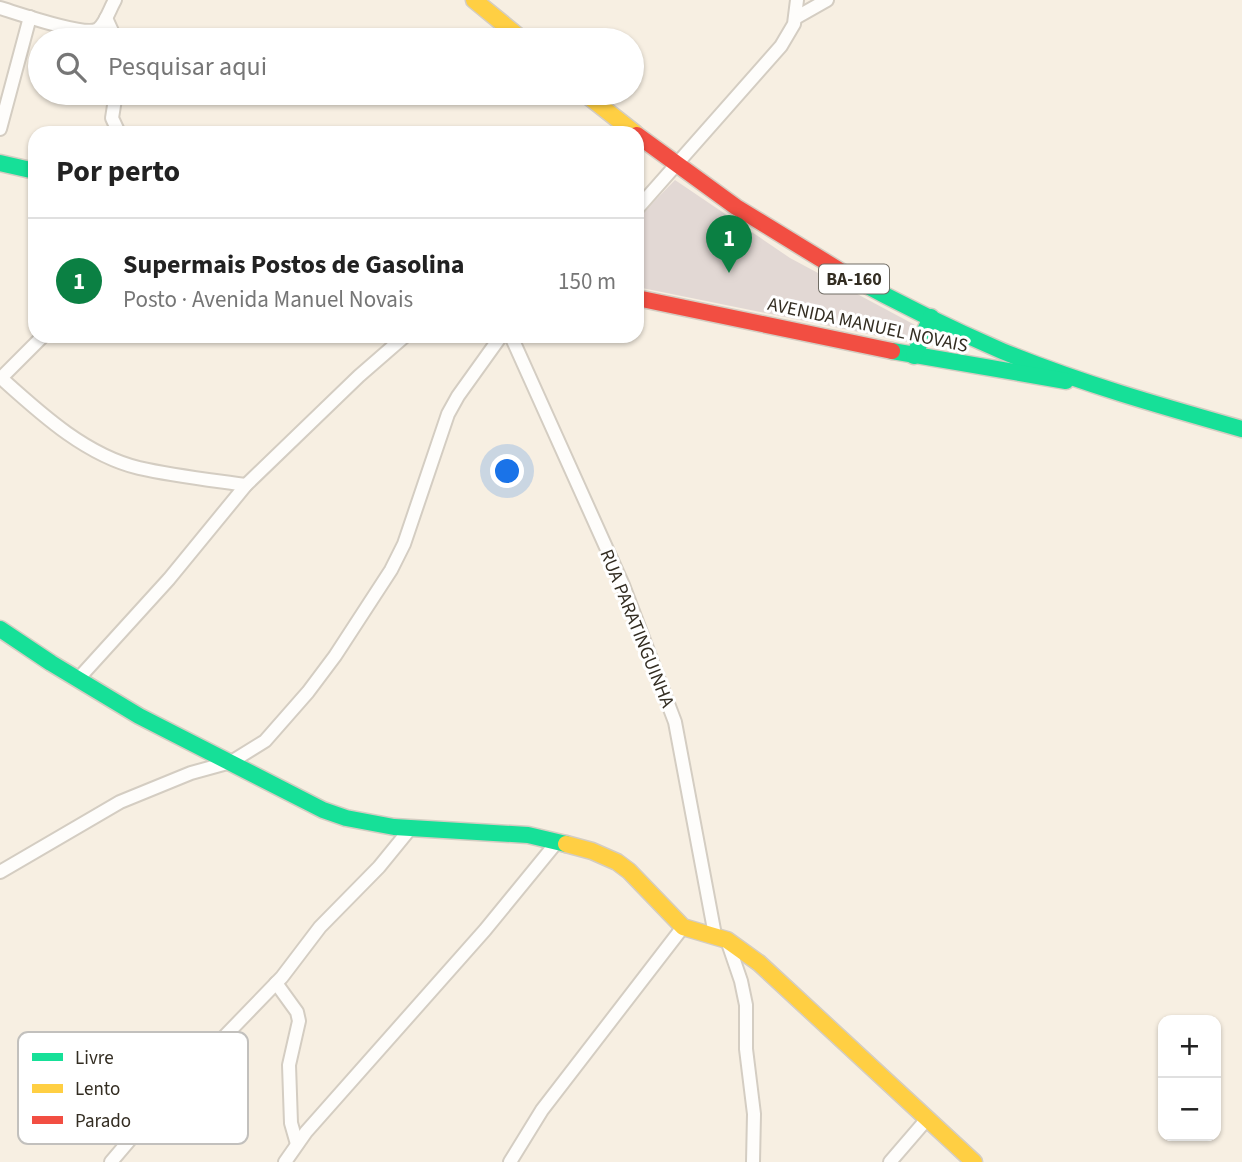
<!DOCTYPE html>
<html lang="pt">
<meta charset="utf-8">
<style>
body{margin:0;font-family:"Source Sans 3",sans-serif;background:#f6f6f6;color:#222}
.controls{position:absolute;right:21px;bottom:21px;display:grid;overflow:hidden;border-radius:14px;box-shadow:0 2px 5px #0004}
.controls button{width:63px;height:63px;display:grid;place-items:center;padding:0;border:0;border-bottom:2px solid #e0e0e0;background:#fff;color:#222;font:35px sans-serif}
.you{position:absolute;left:508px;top:472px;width:24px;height:24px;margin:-18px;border:5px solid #fff;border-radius:50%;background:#1a73e8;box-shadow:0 0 0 10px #1a73e833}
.badge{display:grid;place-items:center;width:46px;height:46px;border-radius:50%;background:#0b8043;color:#fff;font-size:23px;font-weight:700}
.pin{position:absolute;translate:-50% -58px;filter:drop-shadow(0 2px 4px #0008)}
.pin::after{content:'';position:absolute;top:37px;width:24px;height:21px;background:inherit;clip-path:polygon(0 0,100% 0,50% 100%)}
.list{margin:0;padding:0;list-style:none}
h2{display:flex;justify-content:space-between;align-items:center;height:91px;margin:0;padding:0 28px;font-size:30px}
h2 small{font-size:23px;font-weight:400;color:#767676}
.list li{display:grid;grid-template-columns:46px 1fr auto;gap:21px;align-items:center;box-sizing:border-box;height:126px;padding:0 28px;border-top:2px solid #e0e0e0}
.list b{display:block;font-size:26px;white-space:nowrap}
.list p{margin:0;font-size:23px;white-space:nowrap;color:#767676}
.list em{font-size:23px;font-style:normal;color:#767676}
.icon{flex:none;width:38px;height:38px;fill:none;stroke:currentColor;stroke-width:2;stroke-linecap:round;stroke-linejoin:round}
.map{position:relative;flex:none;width:1242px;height:1162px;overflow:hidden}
.search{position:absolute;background:#fff;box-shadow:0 2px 5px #0004;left:28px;top:28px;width:616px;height:77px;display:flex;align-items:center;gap:18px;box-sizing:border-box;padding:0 24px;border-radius:38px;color:#767676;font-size:26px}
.panel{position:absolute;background:#fff;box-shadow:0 2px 5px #0004;left:28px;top:126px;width:616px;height:217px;border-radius:21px}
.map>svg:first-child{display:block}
.building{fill:#e2d8d4}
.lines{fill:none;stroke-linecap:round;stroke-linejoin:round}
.street-casing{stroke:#d4cdc2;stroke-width:16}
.fast-casing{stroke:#d4cdc2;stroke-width:19}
.slow-casing{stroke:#d4cdc2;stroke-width:19}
.jam-casing{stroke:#d4cdc2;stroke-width:19}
.street{stroke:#fefdfb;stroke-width:12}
.fast{stroke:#16e098;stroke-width:16}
.slow{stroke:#ffcf43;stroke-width:16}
.jam{stroke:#f24e42;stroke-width:16}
.labels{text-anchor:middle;stroke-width:6;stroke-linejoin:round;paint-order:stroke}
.shield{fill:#fff;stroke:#706c64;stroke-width:2}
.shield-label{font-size:18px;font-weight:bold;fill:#332d22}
.street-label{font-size:19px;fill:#332d22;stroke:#fff}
.key{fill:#fff;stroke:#c2c0bd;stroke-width:2}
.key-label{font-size:19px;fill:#332d22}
</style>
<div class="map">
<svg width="1242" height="1162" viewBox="0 0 1242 1162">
<rect width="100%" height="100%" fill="#f7efe2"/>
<path class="building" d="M675,180L790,258L915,325L908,342L637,287V219Z"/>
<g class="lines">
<defs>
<g id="street">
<path d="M0,8C17,13 85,37 98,29C106,23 110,8 115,0"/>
<path d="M797,17L827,0"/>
<path d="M106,18L116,40"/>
<path d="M116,93L112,118L119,133"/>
<path d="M0,129L30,17"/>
<path d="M637,209L781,46L794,24L797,0"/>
<path d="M511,336L623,585L675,722L715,935"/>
<path d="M0,377C40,413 85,455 139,468C174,476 211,480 246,485"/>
<path d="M1,378L43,336"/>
<path d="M79,678L169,579L246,485L359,376L405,336"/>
<path d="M0,872L120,802L191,773L231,762L265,741L308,692L335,656L391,570L404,544L448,414L458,396L501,336"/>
<path d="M727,940L741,981L746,1005V1049L754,1114L753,1162"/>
<path d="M276,983L297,1012L299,1021L289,1065L291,1123L297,1144"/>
<path d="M111,1162L167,1096L282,977L320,927L379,867L410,829"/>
<path d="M285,1162L306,1132L485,930L557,842"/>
<path d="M510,1162L542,1110L683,927"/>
<path d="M890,1162L927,1119"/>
</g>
<g id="fast">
<path d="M0,163L35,171"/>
<path d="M847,275C898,303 949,328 1002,351C1080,383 1161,406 1242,429"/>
<path d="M892,351L1066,381"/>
<path d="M914,356L931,317"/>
<path d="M0,629L51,663L139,716L323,810L346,818L394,827L528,835L566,844"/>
</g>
<g id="slow">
<path d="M474,0L523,40"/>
<path d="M584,93L635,133"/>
<path d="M566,844L592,851L617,862L629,871L683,927L727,940L759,963L974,1162"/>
</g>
<g id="jam">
<path d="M637,135L736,207L847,275"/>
<path d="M637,298L892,351"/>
</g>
</defs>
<use href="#street" class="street-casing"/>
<use href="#fast" class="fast-casing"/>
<use href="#slow" class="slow-casing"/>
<use href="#jam" class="jam-casing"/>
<use href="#street" class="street"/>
<use href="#fast" class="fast"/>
<use href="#slow" class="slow"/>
<use href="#jam" class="jam"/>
</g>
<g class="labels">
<rect class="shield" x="819" y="264.5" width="70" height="29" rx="5"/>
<g class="shield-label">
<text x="854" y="285">BA-160</text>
</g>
<g class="street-label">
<text transform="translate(868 324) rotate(12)" y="7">AVENIDA MANUEL NOVAIS</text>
<text transform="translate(638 628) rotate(68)" y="7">RUA PARATINGUINHA</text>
</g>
</g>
<rect x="18" y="1032" width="230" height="112" rx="10" class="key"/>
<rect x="32" y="1053" width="31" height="8" fill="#16e098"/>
<rect x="32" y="1084" width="31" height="9" fill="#ffcf43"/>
<rect x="32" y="1116" width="31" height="8" fill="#f24e42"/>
<g class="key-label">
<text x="75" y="1064">Livre</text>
<text x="75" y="1095">Lento</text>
<text x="75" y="1127">Parado</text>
</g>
</svg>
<div class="controls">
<button>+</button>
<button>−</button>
</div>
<div class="you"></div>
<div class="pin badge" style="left:729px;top:273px">1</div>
<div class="search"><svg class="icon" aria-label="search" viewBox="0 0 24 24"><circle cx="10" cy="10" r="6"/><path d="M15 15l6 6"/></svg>Pesquisar aqui</div>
<section class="panel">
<h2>Por perto<small></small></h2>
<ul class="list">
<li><span class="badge">1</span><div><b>Supermais Postos de Gasolina</b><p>Posto · Avenida Manuel Novais</p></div><em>150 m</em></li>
</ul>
</section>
</div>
